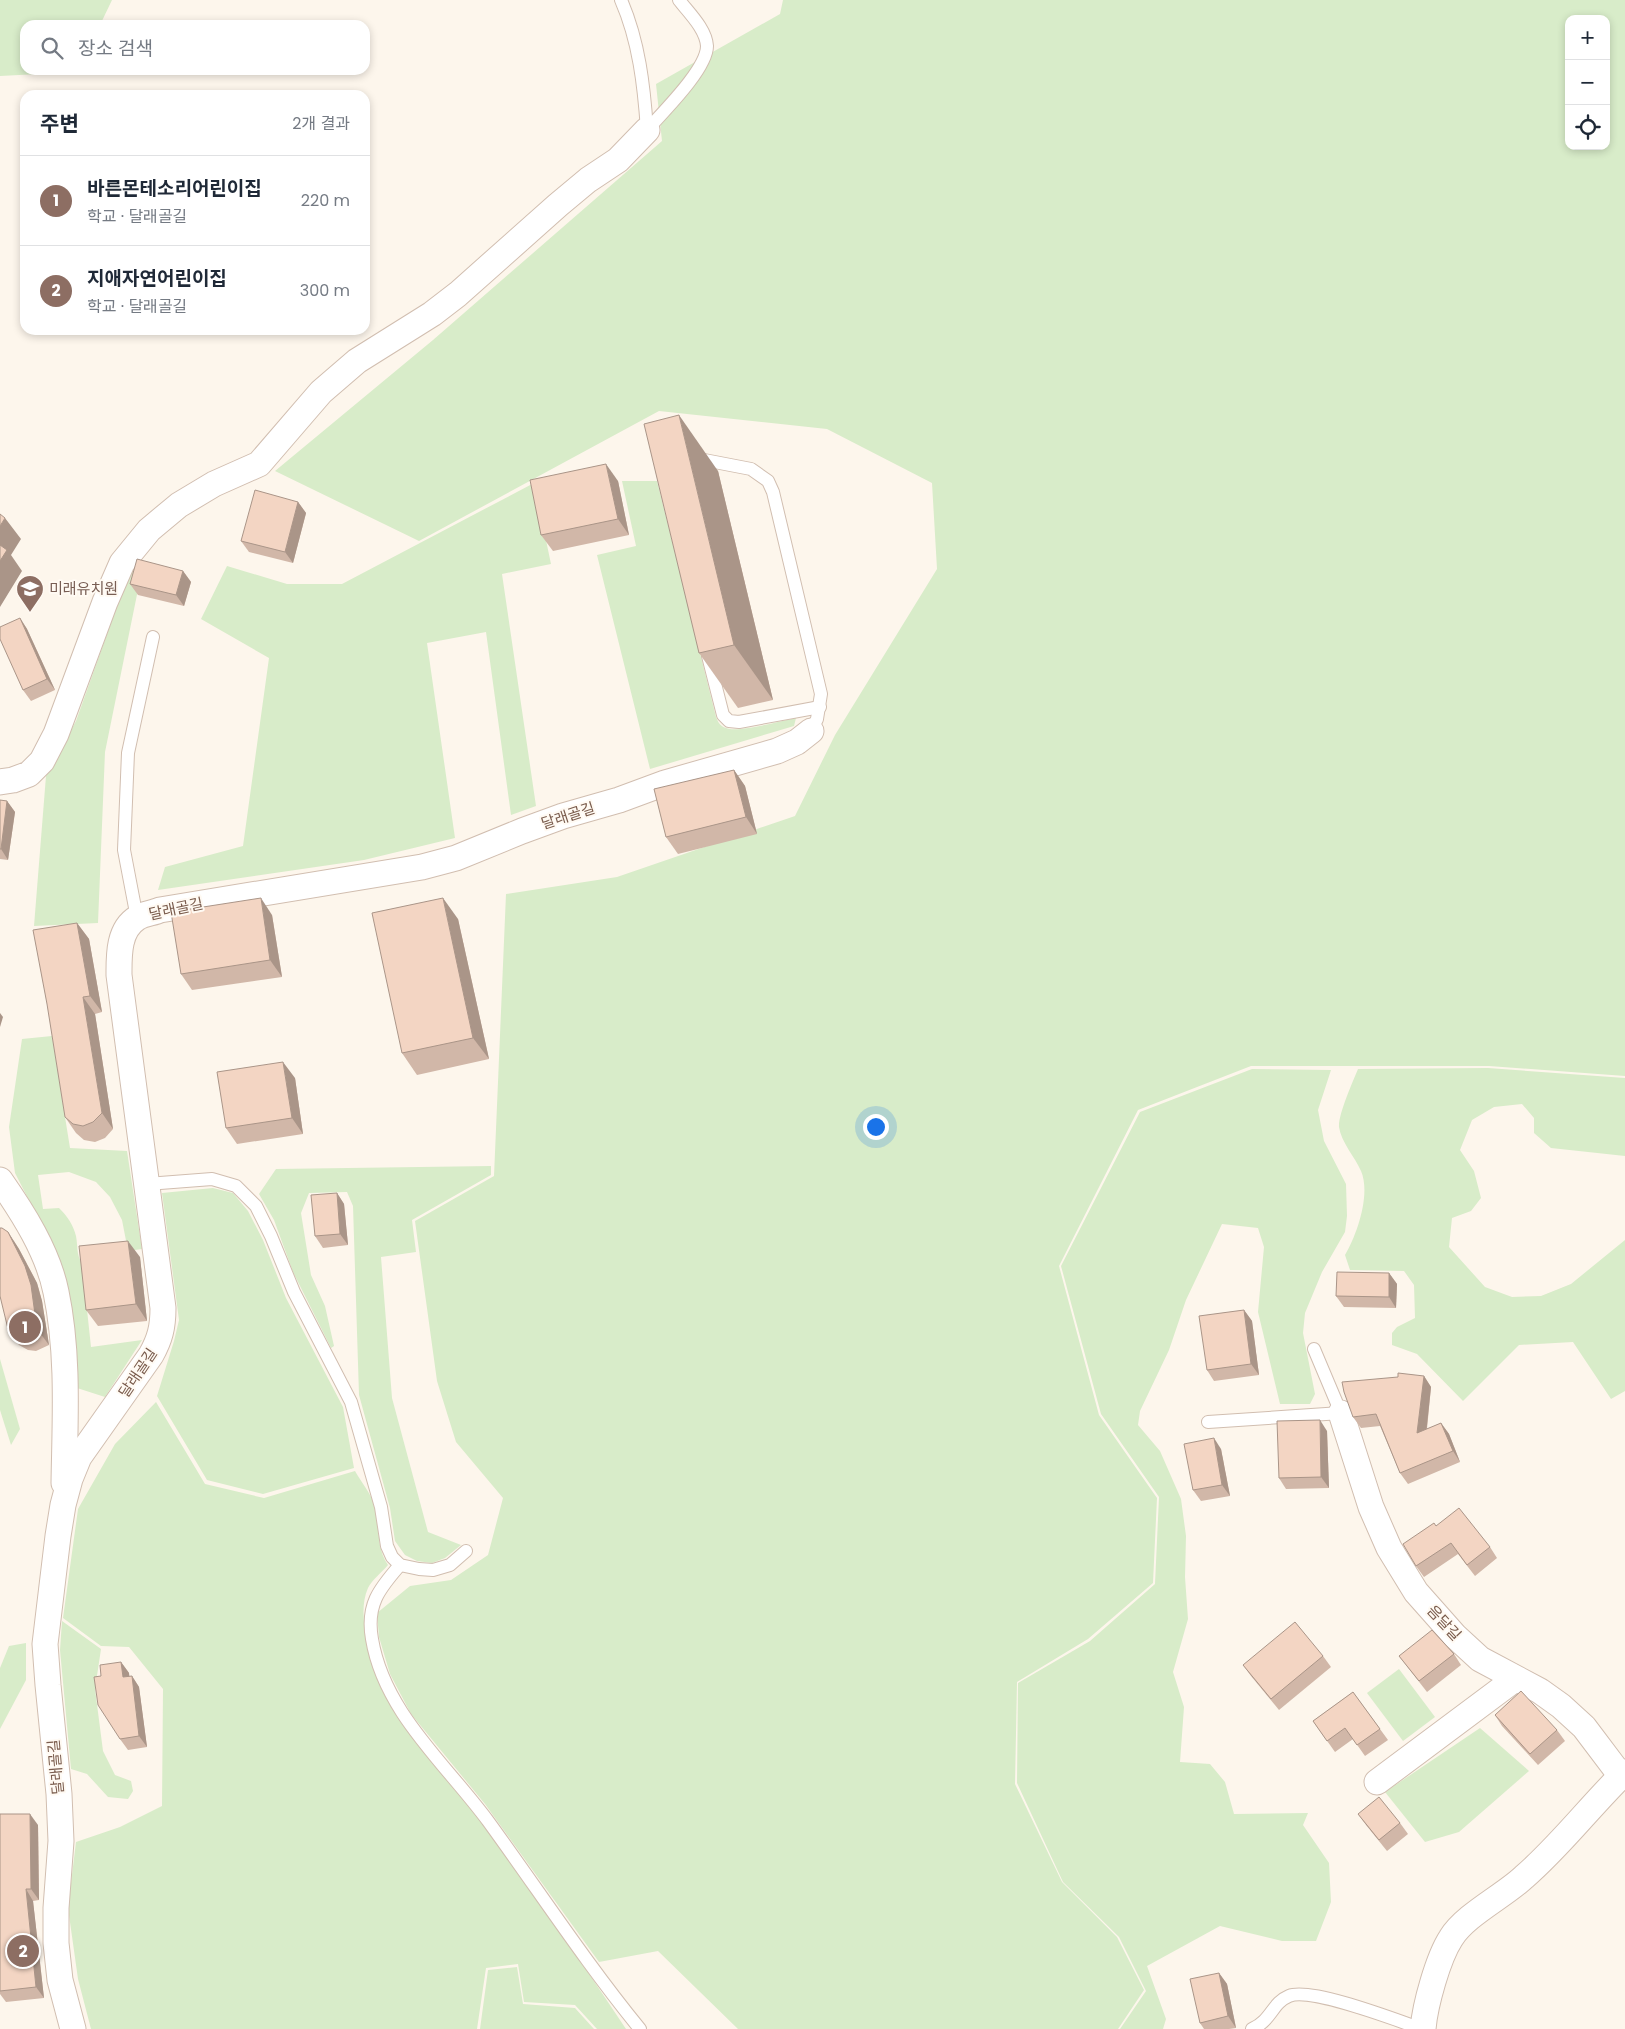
<!DOCTYPE html>
<html lang="ko">
<meta charset="utf-8">
<style>
body{margin:0;font-family:Poppins,"Noto Sans KR",sans-serif;background:#f2f2f3;color:#1f2937}
.controls{position:absolute;right:15px;top:15px;display:grid;overflow:hidden;border-radius:10px;box-shadow:0 2px 8px #0003}
.controls button{width:45px;height:45px;display:grid;place-items:center;padding:0;border:0;border-bottom:1px solid #e0e1e3;background:#fff;color:#1f2937;font:25px sans-serif}
.you{position:absolute;left:875px;top:1126px;width:18px;height:18px;margin:-12px;border:4px solid #fff;border-radius:50%;background:#1a73e8;box-shadow:0 0 0 8px #1a73e833}
.badge{display:grid;place-items:center;width:32px;height:32px;border-radius:50%;background:#db2777;color:#fff;font-size:16px;font-weight:700}
.pin{position:absolute;translate:-50% -50%;border:2px solid #fff;box-shadow:0 1px 5px #0006}
.list{margin:0;padding:0;list-style:none}
h2{display:flex;justify-content:space-between;align-items:center;height:65px;margin:0;padding:0 20px;font-size:21px}
h2 small{font-size:16px;font-weight:400;color:#747a83}
.list li{display:grid;grid-template-columns:32px 1fr auto;gap:15px;align-items:center;box-sizing:border-box;height:90px;padding:0 20px;border-top:1px solid #e0e1e3}
.list b{display:block;font-size:19px;white-space:nowrap}
.list p{margin:0;font-size:16px;white-space:nowrap;color:#747a83}
.list em{font-size:16px;font-style:normal;color:#747a83}
.icon{flex:none;width:28px;height:28px;fill:none;stroke:currentColor;stroke-width:2;stroke-linecap:round;stroke-linejoin:round}
.map{position:relative;flex:none;width:1625px;height:2029px;overflow:hidden}
.search{position:absolute;background:#fff;box-shadow:0 2px 8px #0003;left:20px;top:20px;width:350px;height:55px;display:flex;align-items:center;gap:12px;box-sizing:border-box;padding:0 18px;border-radius:15px;color:#747a83;font-size:19px}
.panel{position:absolute;background:#fff;box-shadow:0 2px 8px #0003;left:20px;top:90px;width:350px;height:245px;border-radius:15px}
.map>svg:first-child{display:block}
.green{fill:#d8ecc9;fill-rule:evenodd}
.lines{fill:none;stroke-linecap:round;stroke-linejoin:round}
.lane-casing{stroke:#d1beb0;stroke-width:14}
.street-casing{stroke:#d1beb0;stroke-width:27}
.lane{stroke:#fff;stroke-width:12}
.street{stroke:#fff;stroke-width:25}
.wall{fill:#d1b7a8}
.shaded-wall{fill:#aa9588}
.building{fill:#f3d5c3;stroke:#aa9588}
.labels{text-anchor:middle;stroke-width:4;stroke-linejoin:round;paint-order:stroke}
.education-label{font-size:15px;fill:#785e54;stroke:#fffaf3;text-anchor:start}
.street-label{font-size:15px;fill:#7a5c4d;stroke:#fffaf3}
</style>
<div class="map">
<svg width="1625" height="2029" viewBox="0 0 1625 2029">
<rect width="100%" height="100%" fill="#fdf6ec"/>
<g class="green">
<path d="M0,0H112L100,25H25V70H79L78,72L0,76Z"/>
<path d="M783,0H1625V1076L1489,1066H1251L1138,1110L1059,1266L1099,1415L1157,1498L1153,1583L1088,1639L1017,1682L1015,1784L1062,1882L1117,1937L1144,1990L1118,2029H738L658,1951L599,1962L485,1804L411,1714L390,1674L379,1637L377,1613L410,1586L451,1580L488,1555L503,1498L456,1442L437,1381L415,1221L494,1176L506,894L617,877L795,816L835,735L937,569L932,483L827,429L659,411L419,541L275,471L433,340L662,141L656,84L780,14ZM1569,19H1606V146H1569Z"/>
<path d="M622,481H657L716,717C718,722 720,726 726,728C738,733 781,721 796,718L794,726L650,769L597,555L636,546Z"/>
<path d="M534,483L551,564L502,574L536,806L511,815L486,632L427,643L455,838L364,860L158,890L165,867L243,846L269,658L201,619L227,566L287,584H342Z"/>
<path d="M131,567L142,570L105,752L98,923L34,926L46,776L76,721Z"/>
<path d="M52,1036L70,1148L127,1151L142,1249L128,1251L122,1220L110,1197L96,1182L69,1172L38,1175L43,1209L59,1208C67,1216 73,1224 76,1236C78,1246 76,1254 82,1263L91,1347L142,1340L105,1397L77,1388L36,1214L15,1173L9,1127L22,1039Z"/>
<path d="M1488,1068L1625,1078V1156L1551,1148L1534,1133V1118L1522,1104L1494,1107L1472,1120L1460,1150L1474,1171L1481,1198L1471,1211L1452,1218L1449,1247L1485,1287L1512,1297L1541,1296L1571,1284L1625,1240V1391L1611,1399L1573,1342L1519,1345L1463,1401L1417,1354L1392,1345V1333L1397,1327L1415,1318L1414,1285L1404,1271L1350,1270L1345,1255C1357,1235 1371,1194 1361,1171C1355,1157 1341,1142 1339,1127C1338,1115 1353,1081 1358,1069Z"/>
<path d="M1252,1069L1331,1070L1318,1110L1324,1141L1346,1184L1347,1216L1345,1232L1322,1272L1305,1313L1303,1333L1315,1394L1310,1404H1280L1258,1312L1264,1247L1258,1228L1222,1224L1186,1300L1169,1350L1140,1411L1138,1425L1160,1451L1181,1499L1186,1536L1185,1577L1188,1619L1173,1672L1184,1707L1180,1762L1210,1764L1225,1782L1234,1814L1308,1813L1303,1825L1329,1863L1331,1902L1316,1941H1282L1220,1926L1147,1966L1166,2019L1163,2029H1120L1146,1991L1119,1937L1063,1882L1017,1783L1018,1683L1090,1641L1155,1584L1159,1497L1101,1414L1061,1266L1140,1112Z"/>
<path d="M491,1166V1175L412,1220L416,1252L381,1257L392,1398L428,1532L461,1545L445,1558L432,1563L417,1561L405,1555L395,1541L390,1508L359,1395L353,1206L347,1192L309,1193L301,1213L311,1275L325,1306L334,1346L331,1348L293,1272L274,1220L259,1194L276,1169Z"/>
<path d="M213,1188L233,1193L248,1211L263,1240L286,1298L343,1407L354,1468L263,1494L207,1480L157,1396L174,1341L179,1320L162,1193Z"/>
<path d="M0,1359L20,1429L11,1445L0,1410Z"/>
<path d="M156,1402L205,1484L264,1498L355,1471C361,1482 373,1496 376,1509C380,1528 376,1548 388,1565C382,1572 372,1580 368,1588C356,1615 371,1653 378,1679L541,1902L626,2029H597L575,2005L524,2002L518,1964L486,1968L477,2029H91L78,1979L68,1908L76,1842L120,1827L162,1806L163,1689L129,1647L101,1646L63,1618L78,1509L115,1444Z"/>
<path d="M62,1621L101,1649L95,1689L103,1751L115,1775L131,1781L133,1791L128,1799L108,1797L87,1774L71,1769L60,1650Z"/>
<path d="M26,1643V1680L0,1729V1668L9,1646Z"/>
<path d="M1399,1669L1435,1717L1403,1741L1367,1693Z"/>
<path d="M1480,1728L1529,1771L1459,1832L1425,1842L1385,1792Z"/>
<path d="M517,1967L523,2004L575,2008L594,2029H480L488,1970Z"/>
</g>
<g class="lines">
<defs>
<g id="lane">
<path d="M621,0C639,41 644,86 647,130"/>
<path d="M647,130C663,112 707,69 707,46C706,29 689,13 679,0"/>
<path d="M694,458L751,469L768,481L773,492L821,694L817,719L811,731"/>
<path d="M708,656L723,715L729,721L739,722L820,707"/>
<path d="M137,918L124,850L128,753L153,637"/>
<path d="M147,1184L212,1179L236,1186L256,1206L271,1236L294,1292L351,1402L381,1507L387,1546L392,1557L400,1565L419,1569L433,1570L450,1565L466,1551"/>
<path d="M1208,1422L1341,1413L1314,1349"/>
<path d="M400,1565C379,1589 366,1605 372,1639C384,1712 446,1764 488,1821C539,1891 586,1963 640,2029"/>
<path d="M1252,2029C1272,2020 1272,2003 1289,1996C1311,1987 1396,2020 1422,2029"/>
</g>
<g id="street">
<path d="M0,782L13,780L29,774L42,761L56,734L105,602L122,563L149,530L179,505L214,484L259,464L321,392L357,361L432,314L458,294L558,205L588,180L618,160L647,130"/>
<path d="M0,1180C23,1213 48,1252 56,1292C69,1354 65,1420 64,1483"/>
<path d="M1341,1413L1371,1507L1389,1548L1416,1592L1455,1636L1480,1659L1540,1691L1561,1706L1584,1727L1621,1776"/>
<path d="M1377,1782L1515,1679"/>
<path d="M73,2029L60,1980L56,1943V1908L61,1841L59,1794L48,1685L45,1644L58,1536L63,1505L70,1479L79,1457L151,1355C160,1339 163,1327 163,1308L119,975C119,956 118,930 137,918C143,914 153,913 160,910L422,867L456,858L522,831L563,816L619,800L665,783L777,751L797,742L811,731"/>
<path d="M1423,2029C1425,2005 1438,1958 1451,1938C1465,1915 1504,1896 1524,1877C1561,1845 1590,1806 1625,1772"/>
</g>
</defs>
<use href="#lane" class="lane-casing"/>
<use href="#street" class="street-casing"/>
<use href="#lane" class="lane"/>
<use href="#street" class="street"/>
</g>
<g class="wall">
<path d="M718,471L773,700L738,708L699,653Z"/>
<path d="M618,481L629,535L553,551L541,535Z"/>
<path d="M298,502L306,513L293,563L249,552L241,541Z"/>
<path d="M183,571L191,582L184,606L138,595L130,584Z"/>
<path d="M20,618L27,629L55,690L31,701L23,690Z"/>
<path d="M734,770L745,786L757,834L678,854L666,837Z"/>
<path d="M0,800L7,801L15,812L8,860L0,859Z"/>
<path d="M272,915L282,977L192,990L181,974Z"/>
<path d="M458,919L489,1059L417,1075L402,1053Z"/>
<path d="M77,923L89,939L102,1012L95,1014L113,1129L105,1138L95,1142L84,1140L76,1133L65,1117Z"/>
<path d="M295,1078L303,1134L237,1144L226,1128Z"/>
<path d="M337,1193L344,1204L348,1245L323,1248L315,1236Z"/>
<path d="M8,1232L19,1249L37,1283L42,1301L49,1345L36,1351L28,1350L19,1345L8,1329Z"/>
<path d="M140,1257L147,1321L98,1326L86,1310Z"/>
<path d="M1389,1273L1397,1284L1396,1308L1344,1307L1336,1296Z"/>
<path d="M1244,1310L1252,1321L1259,1375L1214,1381L1207,1370Z"/>
<path d="M1424,1376L1431,1387L1427,1429L1441,1423L1449,1434L1460,1462L1408,1484L1400,1473L1380,1426L1361,1428L1353,1417Z"/>
<path d="M1327,1431L1329,1488L1286,1489L1279,1478Z"/>
<path d="M1221,1449L1230,1496L1201,1501L1193,1490Z"/>
<path d="M1436,1526L1490,1547L1497,1558L1475,1576L1458,1554L1424,1577L1416,1566Z"/>
<path d="M1454,1654L1461,1665L1427,1692L1399,1656Z"/>
<path d="M1323,1656L1331,1667L1279,1710L1251,1676L1243,1665Z"/>
<path d="M121,1662L129,1673V1676H132L139,1687L147,1747L128,1750L120,1739L101,1676Z"/>
<path d="M1353,1692L1388,1740L1365,1756L1353,1739L1335,1752L1313,1721Z"/>
<path d="M1495,1715L1557,1730L1565,1741L1538,1765L1502,1726Z"/>
<path d="M0,1814L38,1825L39,1900L33,1901L44,1998L6,2002L0,1994Z"/>
<path d="M1358,1814L1400,1823L1408,1834L1387,1851L1366,1825Z"/>
<path d="M1219,1973L1227,1984L1236,2028L1229,2029H1204L1200,2023Z"/>
</g>
<g class="shaded-wall">
<path d="M679,415L718,471L773,700L734,645Z"/>
<path d="M606,464L618,481L629,535L618,519Z"/>
<path d="M298,502L306,513L293,563L285,552Z"/>
<path d="M5,518L21,539L11,555L22,571L0,607V526Z"/>
<path d="M183,571L191,582L184,606L176,595Z"/>
<path d="M20,618L27,629L55,690L47,679Z"/>
<path d="M734,770L745,786L757,834L746,817Z"/>
<path d="M7,801L15,812L8,860L1,849Z"/>
<path d="M261,898L272,915L282,977L270,960Z"/>
<path d="M443,898L458,919L489,1059L473,1038Z"/>
<path d="M77,923L89,939L102,1012L90,996Z"/>
<path d="M83,997L95,1014L113,1129L102,1113Z"/>
<path d="M0,1013L3,1017L0,1027Z"/>
<path d="M283,1062L295,1078L303,1134L292,1118Z"/>
<path d="M337,1193L344,1204L348,1245L340,1234Z"/>
<path d="M8,1232L19,1249L37,1283L42,1301L49,1345L37,1329Z"/>
<path d="M128,1241L140,1257L147,1321L136,1304Z"/>
<path d="M1389,1273L1397,1284L1396,1308L1389,1297Z"/>
<path d="M1244,1310L1252,1321L1259,1375L1251,1364Z"/>
<path d="M1424,1376L1431,1387L1425,1444L1417,1433Z"/>
<path d="M1320,1420L1327,1431L1329,1488L1321,1477Z"/>
<path d="M1441,1423L1449,1434L1460,1462L1453,1451Z"/>
<path d="M1214,1438L1221,1449L1230,1496L1222,1485Z"/>
<path d="M121,1662L129,1673L131,1688L123,1677Z"/>
<path d="M132,1676L139,1687L147,1747L139,1736Z"/>
<path d="M30,1814L38,1825L39,1900L31,1889Z"/>
<path d="M26,1889L33,1901L44,1998L36,1987Z"/>
<path d="M1219,1973L1227,1984L1236,2028L1228,2016Z"/>
</g>
<g class="building">
<path d="M679,415L734,645L699,653L644,424Z"/>
<path d="M606,464L618,519L541,535L530,480Z"/>
<path d="M255,490L298,502L285,552L241,541Z"/>
<path d="M0,514L5,518L0,526Z"/>
<path d="M0,545L7,550L0,561Z"/>
<path d="M137,559L183,571L176,595L130,584Z"/>
<path d="M20,618L47,679L23,690L0,639V627Z"/>
<path d="M734,770L746,817L666,837L654,789Z"/>
<path d="M0,800L7,801L1,849H0Z"/>
<path d="M261,898L270,960L181,974L171,912Z"/>
<path d="M443,898L473,1038L402,1053L372,913Z"/>
<path d="M77,923L90,996L83,997L102,1113L93,1122L83,1126L73,1124L65,1117L47,1004L33,930Z"/>
<path d="M283,1062L292,1118L226,1128L217,1072Z"/>
<path d="M337,1193L340,1234L315,1236L311,1195Z"/>
<path d="M0,1228H2L8,1232L25,1266L31,1285L37,1329L25,1334H16L8,1329L0,1296Z"/>
<path d="M128,1241L136,1304L86,1310L79,1246Z"/>
<path d="M1337,1272L1389,1273V1297L1336,1296Z"/>
<path d="M1244,1310L1251,1364L1207,1370L1199,1316Z"/>
<path d="M1398,1373L1424,1376L1417,1433L1441,1423L1453,1451L1400,1473L1376,1414L1353,1417L1344,1392L1342,1382L1398,1377Z"/>
<path d="M1320,1420L1321,1477L1279,1478L1277,1421Z"/>
<path d="M1214,1438L1222,1485L1193,1490L1184,1444Z"/>
<path d="M1459,1508L1490,1547L1467,1565L1451,1543L1416,1566L1403,1544L1434,1523L1436,1526Z"/>
<path d="M1295,1622L1323,1656L1271,1699L1243,1665Z"/>
<path d="M1432,1630L1454,1654L1419,1681L1399,1656Z"/>
<path d="M121,1662L123,1677L132,1676L139,1736L120,1739L98,1705L94,1677L101,1676L100,1665Z"/>
<path d="M1521,1691L1557,1730L1530,1754L1495,1715Z"/>
<path d="M1353,1692L1380,1729L1357,1745L1345,1728L1327,1741L1313,1721Z"/>
<path d="M1379,1797L1400,1823L1379,1840L1358,1814Z"/>
<path d="M0,1814H30L31,1889H26L36,1987L0,1991Z"/>
<path d="M1219,1973L1228,2016L1200,2023L1190,1979Z"/>
</g>
<defs>
<symbol id="school-pin" viewBox="-11 -11 22 30"><path d="M0 17L-7.5 6A9.5 9.5 0 1 1 7.5 6Z" fill="#8d6e63" stroke="#fffaf3"/><path d="M0-5L7-2L0 1L-7-2ZM-4 1L0 2.5L4 1V4Q0 6-4 4Z" fill="#fff"/></symbol>
</defs>
<g fill-rule="evenodd">
<use href="#school-pin" x="14" y="573" width="32" height="43"/>
</g>
<g class="labels">
<g class="education-label">
<text x="49" y="594">미래유치원</text>
</g>
<g class="street-label">
<text transform="translate(568 816) rotate(-18)" y="5">달래골길</text>
<text transform="translate(176 909) rotate(-12)" y="5">달래골길</text>
<text transform="translate(138 1373) rotate(-56)" y="5">달래골길</text>
<text transform="translate(1444 1623) rotate(47)" y="5">음달길</text>
<text transform="translate(56 1767) rotate(-95)" y="5">달래골길</text>
</g>
</g>
</svg>
<div class="controls">
<button>+</button>
<button>−</button>
<button><svg class="icon" aria-label="locate" viewBox="0 0 24 24"><circle cx="12" cy="12" r="6"/><path d="M12 2v4M12 18v4M2 12h4M18 12h4"/></svg></button>
</div>
<div class="you"></div>
<div class="pin badge" style="left:25px;top:1327px;background:#8d6e63">1</div>
<div class="pin badge" style="left:23px;top:1951px;background:#8d6e63">2</div>
<div class="search"><svg class="icon" aria-label="search" viewBox="0 0 24 24"><circle cx="10" cy="10" r="6"/><path d="M15 15l6 6"/></svg>장소 검색</div>
<section class="panel">
<h2>주변<small>2개 결과</small></h2>
<ul class="list">
<li><span class="badge" style="background:#8d6e63">1</span><div><b>바른몬테소리어린이집</b><p>학교 · 달래골길</p></div><em>220 m</em></li>
<li><span class="badge" style="background:#8d6e63">2</span><div><b>지애자연어린이집</b><p>학교 · 달래골길</p></div><em>300 m</em></li>
</ul>
</section>
</div>
